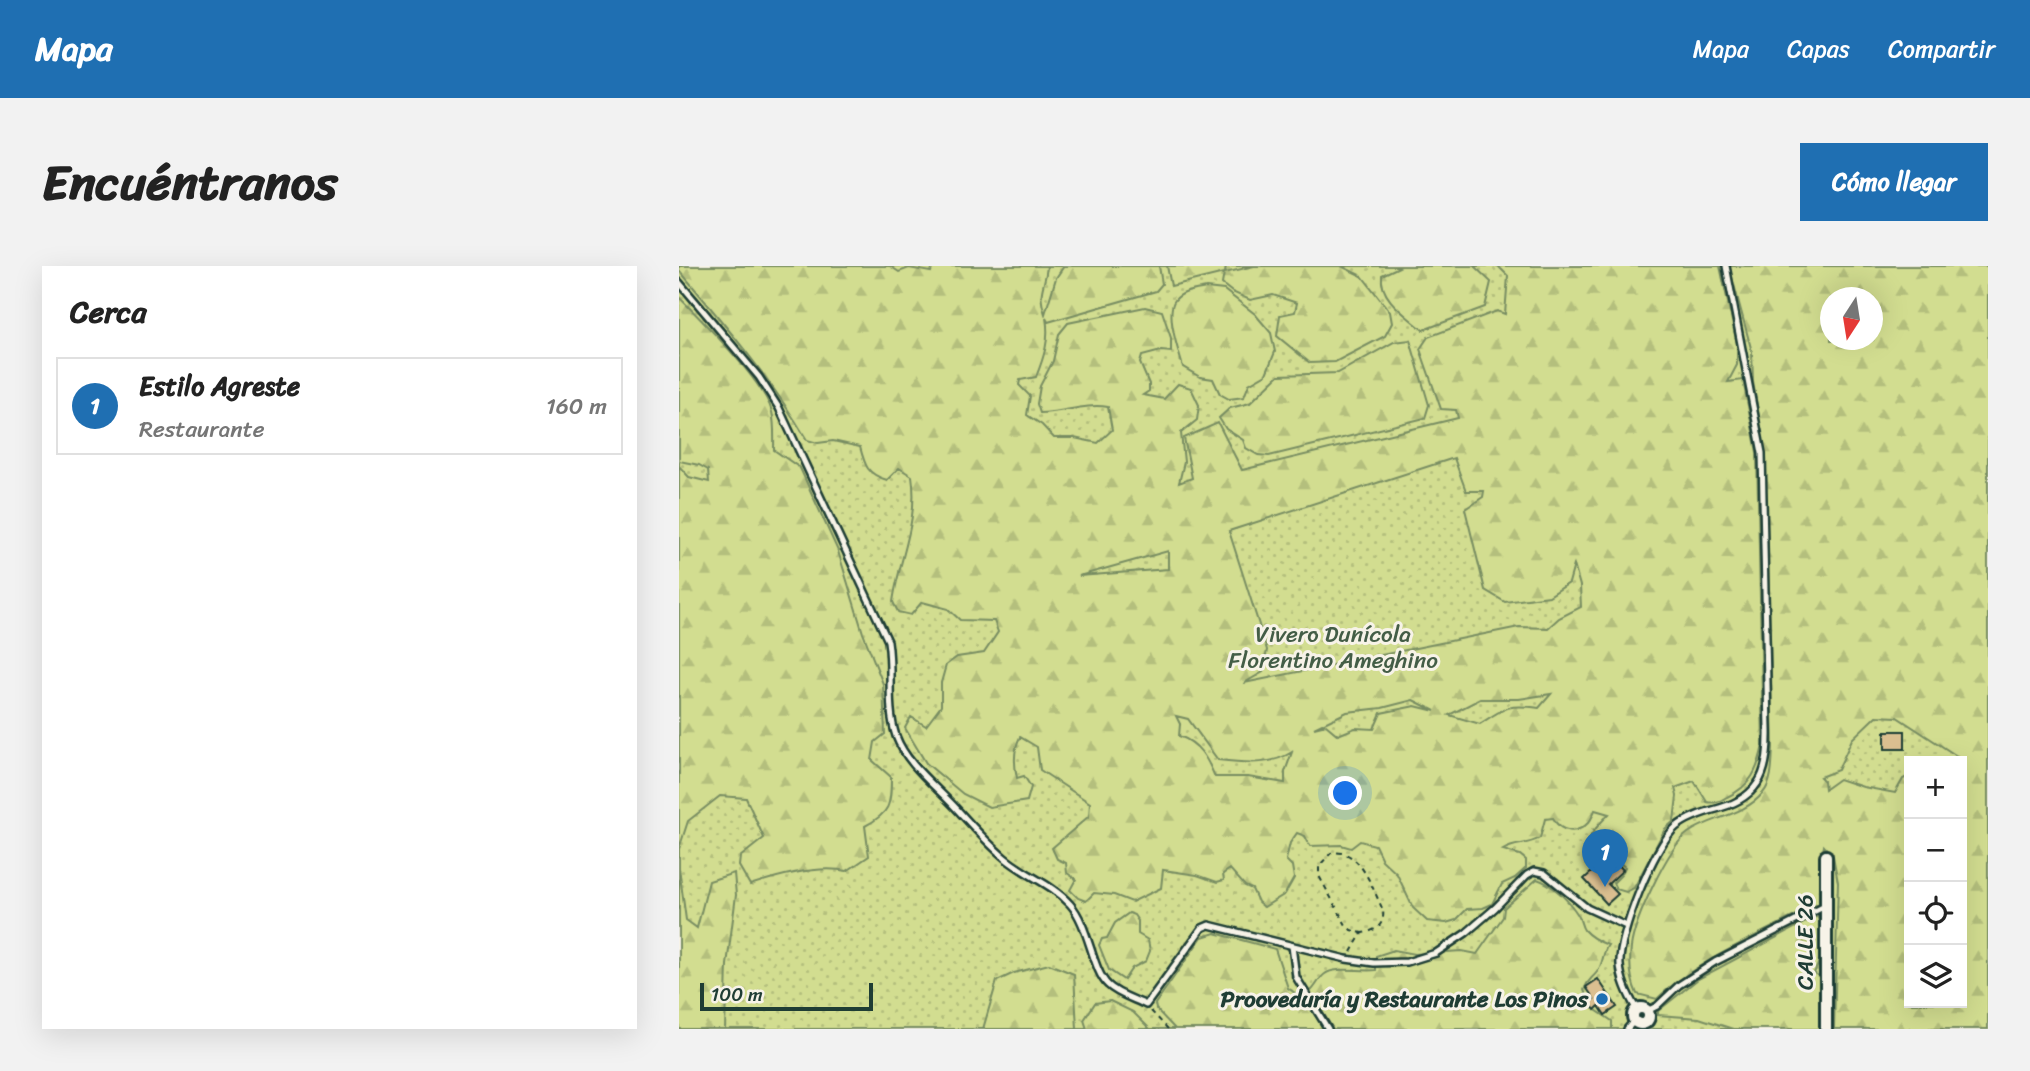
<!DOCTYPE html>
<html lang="es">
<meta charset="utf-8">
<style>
body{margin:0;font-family:Sriracha,sans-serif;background:#f2f2f2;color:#222}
.controls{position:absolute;right:21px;bottom:21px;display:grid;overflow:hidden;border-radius:0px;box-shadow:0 7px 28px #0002}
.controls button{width:63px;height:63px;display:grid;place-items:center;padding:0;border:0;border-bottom:2px solid #e0e0e0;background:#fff;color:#222;font:35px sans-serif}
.compass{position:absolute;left:1141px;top:21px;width:63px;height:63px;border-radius:50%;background:#fff;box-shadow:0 7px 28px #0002;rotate:192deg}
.scale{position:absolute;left:21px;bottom:18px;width:173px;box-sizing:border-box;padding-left:7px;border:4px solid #1f3d34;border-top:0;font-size:19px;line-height:24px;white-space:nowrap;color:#1f3d34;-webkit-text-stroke:5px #f7f3e8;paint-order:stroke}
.you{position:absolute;left:667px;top:528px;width:24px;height:24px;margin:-18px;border:5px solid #fff;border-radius:50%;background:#1a73e8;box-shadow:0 0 0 10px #1a73e833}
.badge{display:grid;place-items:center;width:46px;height:46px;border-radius:50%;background:#1f6fb2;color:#fff;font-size:23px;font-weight:700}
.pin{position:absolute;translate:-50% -58px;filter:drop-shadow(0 2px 4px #0008)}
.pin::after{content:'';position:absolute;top:37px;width:24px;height:21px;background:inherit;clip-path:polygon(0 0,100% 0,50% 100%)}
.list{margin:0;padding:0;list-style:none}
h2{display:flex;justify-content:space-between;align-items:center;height:91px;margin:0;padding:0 28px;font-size:30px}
h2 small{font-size:23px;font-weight:400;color:#767676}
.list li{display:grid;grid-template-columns:46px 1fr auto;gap:21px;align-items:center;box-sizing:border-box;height:98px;margin:0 14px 14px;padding:0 14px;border:2px solid #e0e0e0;border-radius:0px}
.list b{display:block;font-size:26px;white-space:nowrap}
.list p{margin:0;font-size:23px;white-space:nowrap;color:#767676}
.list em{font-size:23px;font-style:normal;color:#767676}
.icon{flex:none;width:38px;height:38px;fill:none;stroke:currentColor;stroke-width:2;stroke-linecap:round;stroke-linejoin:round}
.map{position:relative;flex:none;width:1309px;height:763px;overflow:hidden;border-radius:0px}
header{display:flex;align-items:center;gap:42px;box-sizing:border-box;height:98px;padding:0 35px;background:#1f6fb2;color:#fff}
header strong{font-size:33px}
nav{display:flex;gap:38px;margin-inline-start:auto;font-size:24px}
.intro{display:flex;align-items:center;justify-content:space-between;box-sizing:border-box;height:168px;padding:0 42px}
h1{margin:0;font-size:49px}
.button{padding:18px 32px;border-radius:0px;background:#1f6fb2;color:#fff;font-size:24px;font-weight:700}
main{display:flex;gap:42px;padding:0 42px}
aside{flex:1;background:#fff;border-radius:0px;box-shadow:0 7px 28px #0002}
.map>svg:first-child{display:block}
.green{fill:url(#green-dots);stroke:#788d62;stroke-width:2;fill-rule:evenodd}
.forest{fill:url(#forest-firs);stroke:#788d62;stroke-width:2;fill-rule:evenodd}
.building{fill:#dbbf90;stroke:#1f3d34;stroke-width:2}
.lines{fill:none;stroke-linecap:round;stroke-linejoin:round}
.lane-casing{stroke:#1f3d34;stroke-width:10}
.street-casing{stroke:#1f3d34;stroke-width:16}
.path{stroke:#1f3d34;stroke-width:2;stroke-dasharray:5 5;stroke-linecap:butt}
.lane{stroke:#f7f3e8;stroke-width:5}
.street{stroke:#f7f3e8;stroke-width:10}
.poi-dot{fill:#1f6fb2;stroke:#f7f3e8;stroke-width:2.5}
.labels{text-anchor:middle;stroke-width:6;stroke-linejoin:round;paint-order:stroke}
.park-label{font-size:23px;fill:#435d46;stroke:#f7f3e8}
.street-label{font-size:23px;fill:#1f3d34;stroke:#f7f3e8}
.poi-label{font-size:23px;font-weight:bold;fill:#1f3d34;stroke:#f7f3e8;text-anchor:end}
</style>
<header>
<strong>Mapa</strong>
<nav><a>Mapa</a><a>Capas</a><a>Compartir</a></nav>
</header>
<div class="intro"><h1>Encuéntranos</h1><a class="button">Cómo llegar</a></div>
<main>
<aside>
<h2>Cerca<small></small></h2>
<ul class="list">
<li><span class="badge">1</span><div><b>Estilo Agreste</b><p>Restaurante</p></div><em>160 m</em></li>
</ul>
</aside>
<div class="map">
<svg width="1309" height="763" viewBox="0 0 1309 763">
<defs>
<pattern id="green-dots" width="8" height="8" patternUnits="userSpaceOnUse" patternTransform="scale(1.75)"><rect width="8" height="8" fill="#d2dd90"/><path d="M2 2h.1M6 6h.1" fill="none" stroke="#b4bf7d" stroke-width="1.8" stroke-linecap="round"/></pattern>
<pattern id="forest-firs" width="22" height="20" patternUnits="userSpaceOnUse" patternTransform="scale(1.75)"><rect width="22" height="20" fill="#d2dd90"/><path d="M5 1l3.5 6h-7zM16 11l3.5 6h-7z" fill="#b4bf7d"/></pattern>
</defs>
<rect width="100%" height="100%" fill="#f7f3e8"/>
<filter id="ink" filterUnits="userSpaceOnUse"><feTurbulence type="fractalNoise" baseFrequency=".0143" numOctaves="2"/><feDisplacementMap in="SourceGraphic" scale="14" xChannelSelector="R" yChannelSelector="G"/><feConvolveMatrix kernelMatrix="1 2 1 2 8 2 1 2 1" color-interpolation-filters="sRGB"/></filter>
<g filter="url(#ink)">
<path class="green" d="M0,0H1309V763H0ZM1152,32H1194V74H1152ZM1230,495H1283V737H1230Z"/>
<g class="forest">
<path d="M0,0H211L220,6L230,2L252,6L254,0H368C366,23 358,24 366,48L377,12L385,0H480L483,18L477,25L369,56L367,52C371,73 365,91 357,111L341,114L340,119L351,130L348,149L363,159L375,172H395L419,177L433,164L429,141C407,137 383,147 361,147L358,138L361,120L374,95L380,68L389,57L466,41L483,45L492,72V86L482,85L463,90L461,97L470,118V125L464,129L485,133L499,118L512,122L520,139L518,154L502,167L505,196L500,217L513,212L505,172L539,157L563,204L779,152L777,144L762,143L741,83L749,71L818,45L826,48L829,10L819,0H1041L1058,78V99L1049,116L1064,114L1078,186L1084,479C1079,504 1072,520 1048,531C1041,535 1036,538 1028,536L1015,515L996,522L998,530L995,555L986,563L955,622L947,626L937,623L934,617L942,609L946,601L937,594L923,604L914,601C901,577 913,565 930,548L916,544C914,548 913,553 910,556C898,569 882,567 874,552L866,553L861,572C847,580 837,576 824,584L841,589L847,594V602L836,612L823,618L813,638L804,642L788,643L777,654L767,657L748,655L734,642L718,608L703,594L696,579L681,575L672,582L662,579L631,580L626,570L618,567L611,577L607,594L613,600L615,612L606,628L585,641L579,636L573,623L566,620L551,603L544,608L545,614L538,616L518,609L484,604L482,622L453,636L435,629L415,627L407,635L399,632L391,624L397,613L388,607L387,597L378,593L373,582L410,550L411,537L361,504L358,481L341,471C334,484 335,498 338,512L345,510L352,521L348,535L310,541L284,528L247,497L226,462L232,451L247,460L262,440V417L267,399L278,391L305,387L319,366L315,355L281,354L269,343L243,336L232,349L219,346L214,336C220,292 240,256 233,210L220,202L208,214C188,208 186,200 181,181L154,175L139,177L128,174C92,113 46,59 0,4ZM775,192L787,225H805L804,231L786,243L806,324L826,336L870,330L890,317L895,299L901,320L902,341L880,352L869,362L840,361L565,417L584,406L588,384L550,265ZM489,285V303L400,310ZM872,428L860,442C829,438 826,441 801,458L770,449L801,433H840ZM734,434L756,445L736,440L702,447L695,463L676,462L659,469L647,459L635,462L668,446L703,442ZM497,450L509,453L539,494C564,497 592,500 613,486L606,506V517L569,511H536C528,492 520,477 500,470L501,458Z"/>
<path d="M488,0H547L546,7L575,0H662L683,10L711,46L713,57L706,70L656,96L631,97L598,70L601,49L616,46L618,37L594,29L571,34L553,26L543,18L545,7L492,20Z"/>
<path d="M722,0H795L812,16L806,41L744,64C727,49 700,33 703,9Z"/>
<path d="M1050,0H1309V763H1155L1159,616L1154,590L1145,580L1141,637C1091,664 1017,694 978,733L958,728C951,713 950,698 952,681C955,656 988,582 1009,567C1032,551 1065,550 1084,527C1094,516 1093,495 1094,481L1086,186L1074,116L1073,86ZM1152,32H1194V74H1152ZM1197,450L1218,451L1284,494L1280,495H1283V737H1230V510L1224,513L1216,527L1184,521L1160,513L1146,523L1145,515L1141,511L1159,504L1173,473Z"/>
<path d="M527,22L545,24L576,48L592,67L596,86L587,108L570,118L565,131L550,133L541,128L534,113L521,111L504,101C500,87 486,47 496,34C503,25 517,24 527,22Z"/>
<path d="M0,31C24,56 85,115 93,146C96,159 95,172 95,184L121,202L159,285L184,367L204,418L206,468L196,476L193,494L212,511C212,539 211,547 186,560L190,590L168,605C140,599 98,610 71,619L60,600L61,591L85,572L67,532L41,530L9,555L0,583V200L10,211L30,216L29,204L20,199L0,195Z"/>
<path d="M731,74L750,139L746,152L590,190L579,189L567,182L564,174L547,163L540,152L551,142L571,137L600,109L659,107L715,76Z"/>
<path d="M0,602L7,654L18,662L30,615L55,607L57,629L48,699L46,763H0Z"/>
<path d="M858,613C874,618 890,635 899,649C902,654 902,660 905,664C911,671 921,676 929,679C923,687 925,697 918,706C912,714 909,713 905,724L911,740L933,755V763H654L631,726C637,721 640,712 646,708C655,700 683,706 697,704V690L715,684L736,688L783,685L798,688L824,651L825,642Z"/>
<path d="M450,647L455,649L459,655V668L469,674L471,685L467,695L453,702L445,714L430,704L420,679L423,673L428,672L436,657Z"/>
<path d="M1138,650C1146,667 1144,691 1135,707L1143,713L1142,763H1054L1020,752L979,749V745L1019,713Z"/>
<path d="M536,667L596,683L609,722L626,734L645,763H496L477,743L476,738L523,671Z"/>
<path d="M370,698L395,708L398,763H304L318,715L335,707Z"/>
<path d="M431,735L454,746L471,763H408L405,754L416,737Z"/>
</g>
<g class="building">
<rect x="1206" y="465" width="20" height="18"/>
<path d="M938,597L944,604L929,618L939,628L928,638L905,613L916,603L923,611Z"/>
<path d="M919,713L938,741L926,749L920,740L916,744L910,736L915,733L907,721Z"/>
</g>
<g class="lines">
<defs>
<g id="lane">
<path d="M0,16L80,111L100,142L209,375C214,406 207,440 217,470C227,497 254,518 274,539C291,557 307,576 326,592C346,609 373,618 391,638C410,659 413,704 429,719C438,728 455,733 467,739L523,662L530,659L667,693L695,697L728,696L757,687L787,667L816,642L848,609L855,605L865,607L908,642L947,660"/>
<path d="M613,680L617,711L649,763"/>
<path d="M958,744C950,731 942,714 941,699C939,671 975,579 997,561C1009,551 1026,546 1041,542C1083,530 1090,503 1089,463L1083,187L1047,0"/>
<path d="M968,745L978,740L1000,719L1036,696L1148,639"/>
<path d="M948,763L955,755"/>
</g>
<g id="street">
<path d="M1147,590V763"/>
<circle cx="962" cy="750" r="8"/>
</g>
</defs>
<use href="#lane" class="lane-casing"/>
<use href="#street" class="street-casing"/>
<g class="path">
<path d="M672,686L683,667C697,665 706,659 704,644C693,622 681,581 652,587L640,600V610L667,659L672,664L683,667"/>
<path d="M472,745L489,763"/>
</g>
<use href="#lane" class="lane"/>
<use href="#street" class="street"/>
</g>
</g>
<circle class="poi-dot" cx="923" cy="733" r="7"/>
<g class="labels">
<g class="park-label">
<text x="654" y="376">Vivero Dunícola<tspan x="654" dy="26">Florentino Ameghino</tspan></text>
</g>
<g class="street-label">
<text transform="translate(1126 676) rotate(-90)" y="8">CALLE 26</text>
</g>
<g class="poi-label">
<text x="909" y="741">Prooveduría y Restaurante Los Pinos</text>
</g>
</g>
</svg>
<div class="controls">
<button>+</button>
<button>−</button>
<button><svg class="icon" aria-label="locate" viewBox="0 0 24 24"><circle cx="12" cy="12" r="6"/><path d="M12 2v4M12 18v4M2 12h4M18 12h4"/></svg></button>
<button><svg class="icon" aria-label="layers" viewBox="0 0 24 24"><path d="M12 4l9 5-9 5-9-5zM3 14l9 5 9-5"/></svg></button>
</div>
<svg class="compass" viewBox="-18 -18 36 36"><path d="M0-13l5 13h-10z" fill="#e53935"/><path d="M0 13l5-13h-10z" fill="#767676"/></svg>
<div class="scale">100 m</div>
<div class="you"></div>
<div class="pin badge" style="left:926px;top:621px">1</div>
</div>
</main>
